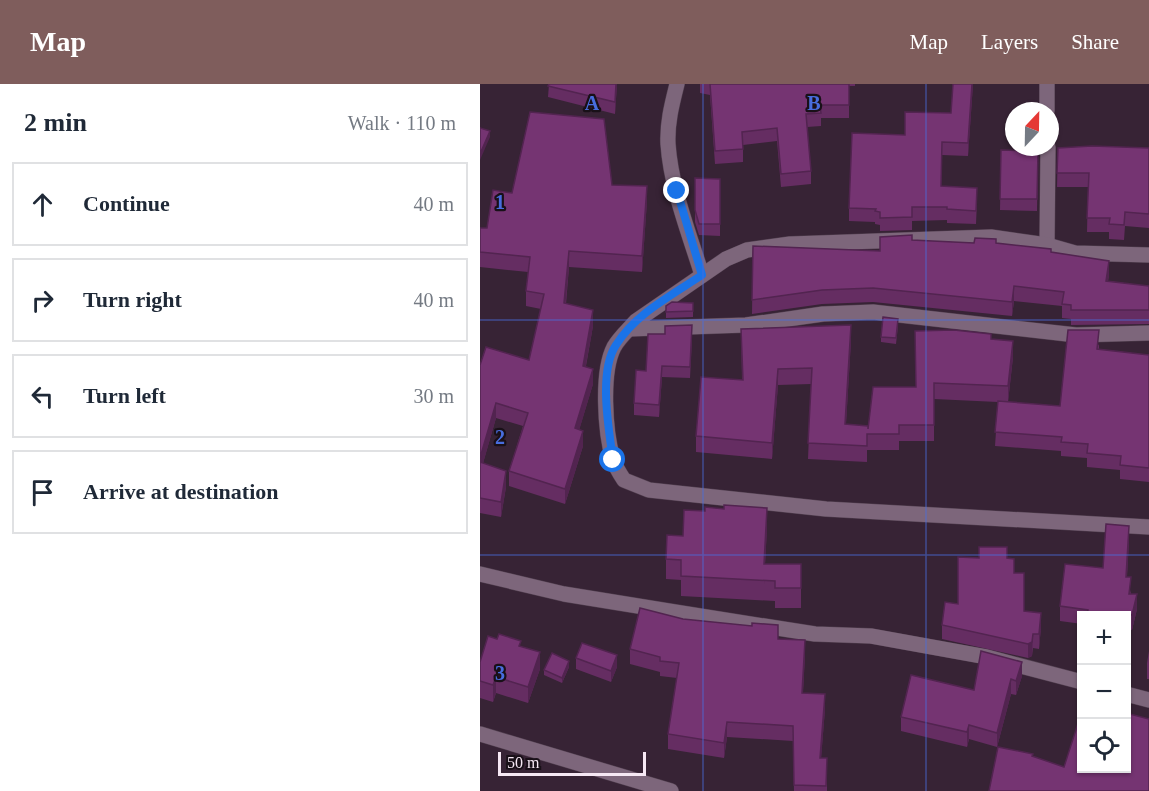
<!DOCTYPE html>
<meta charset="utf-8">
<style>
body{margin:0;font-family:"Times New Roman",serif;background:#f2f2f3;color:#1f2937}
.controls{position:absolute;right:18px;bottom:18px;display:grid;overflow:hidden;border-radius:0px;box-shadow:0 2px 4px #0004}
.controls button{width:54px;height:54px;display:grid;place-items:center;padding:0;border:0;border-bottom:2px solid #e0e1e3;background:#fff;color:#1f2937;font:30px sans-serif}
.compass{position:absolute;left:525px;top:18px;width:54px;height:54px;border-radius:50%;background:#fff;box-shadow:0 2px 4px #0004;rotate:22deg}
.scale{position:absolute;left:18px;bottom:15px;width:148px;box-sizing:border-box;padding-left:6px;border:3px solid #f6e8f4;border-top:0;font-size:16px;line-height:21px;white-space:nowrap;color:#f6e8f4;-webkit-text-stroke:4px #191018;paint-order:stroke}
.stop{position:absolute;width:18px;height:18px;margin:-14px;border:4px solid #1a73e8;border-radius:50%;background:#fff}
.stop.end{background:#1a73e8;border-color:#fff;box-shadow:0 2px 6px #0008}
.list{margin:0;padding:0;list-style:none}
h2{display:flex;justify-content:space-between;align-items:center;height:78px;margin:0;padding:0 24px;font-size:26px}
h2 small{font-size:20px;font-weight:400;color:#747a83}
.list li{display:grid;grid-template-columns:39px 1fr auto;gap:18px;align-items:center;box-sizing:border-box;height:84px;margin:0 12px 12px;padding:0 12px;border:2px solid #e0e1e3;border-radius:0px}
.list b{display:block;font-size:22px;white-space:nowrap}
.list em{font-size:20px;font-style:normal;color:#747a83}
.icon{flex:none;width:33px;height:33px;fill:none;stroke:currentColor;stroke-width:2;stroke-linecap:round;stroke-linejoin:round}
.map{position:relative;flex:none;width:669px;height:707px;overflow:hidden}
header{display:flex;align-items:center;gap:36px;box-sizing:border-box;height:84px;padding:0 30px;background:#7f5d5c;color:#fff}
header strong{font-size:28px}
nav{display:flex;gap:33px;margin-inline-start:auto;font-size:21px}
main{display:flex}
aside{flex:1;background:#fff}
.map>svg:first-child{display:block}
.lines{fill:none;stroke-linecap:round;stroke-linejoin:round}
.street-casing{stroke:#524050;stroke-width:16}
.street{stroke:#7d667b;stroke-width:15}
.wall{fill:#652d62}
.shaded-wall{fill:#522450}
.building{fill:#753472;stroke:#522450;stroke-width:1.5}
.route{stroke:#1a73e8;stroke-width:8}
.grid{fill:none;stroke:#486dde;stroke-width:1.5;stroke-opacity:0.55}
.grid-label{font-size:20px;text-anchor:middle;font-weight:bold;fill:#486dde;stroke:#191018;stroke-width:4.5;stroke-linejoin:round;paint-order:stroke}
</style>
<header>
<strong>Map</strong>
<nav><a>Map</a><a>Layers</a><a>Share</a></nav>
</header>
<main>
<aside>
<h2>2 min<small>Walk · 110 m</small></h2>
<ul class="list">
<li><svg class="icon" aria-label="ahead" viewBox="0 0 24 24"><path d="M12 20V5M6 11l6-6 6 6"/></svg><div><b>Continue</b></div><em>40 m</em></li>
<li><svg class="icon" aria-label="right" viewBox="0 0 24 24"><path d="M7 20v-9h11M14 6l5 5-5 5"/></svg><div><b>Turn right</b></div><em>40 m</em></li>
<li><svg class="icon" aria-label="left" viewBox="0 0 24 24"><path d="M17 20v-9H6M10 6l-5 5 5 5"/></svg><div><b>Turn left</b></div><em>30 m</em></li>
<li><svg class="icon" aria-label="arrive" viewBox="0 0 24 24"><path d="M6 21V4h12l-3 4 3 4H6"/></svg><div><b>Arrive at destination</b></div></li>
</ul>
</aside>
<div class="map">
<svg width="669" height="707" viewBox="0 0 669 707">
<rect width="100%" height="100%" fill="#372335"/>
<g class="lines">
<defs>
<g id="street">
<path d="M197,0C192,20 187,39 188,60C191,104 209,149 222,191"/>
<path d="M567,0V27"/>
<path d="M567,161L568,63"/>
<path d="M669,171L595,169L567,161L511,153L310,160L267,166L246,175L156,237C149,245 139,254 134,263C121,288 125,348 133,375C135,382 140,390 144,396L169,406L346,425L669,443"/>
<path d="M149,245L266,241L343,230L393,228L596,251L669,249"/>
<path d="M0,490L84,510L195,528L335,550L391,552L507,573L602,598"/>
<path d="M646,610L669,616"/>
<path d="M0,650L191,707"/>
</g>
</defs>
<use href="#street" class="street-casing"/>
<use href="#street" class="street"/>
</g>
<g class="wall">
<path d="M69,0H137L135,30L68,13Z"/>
<path d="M220,0H375V2H369V34H341V42L327,43L331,87V100L301,103L297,57L263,61V78L235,80L230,11L220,9Z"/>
<path d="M493,0L488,72L462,71L461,102L497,117L496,140L467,139V136L432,137V146L400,147V141L395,140V138L369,137V124L425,51L471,29Z"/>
<path d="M578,64H669V144L645,142L644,156L629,155V148H607L608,103H577Z"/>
<path d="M521,66L558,67L557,127L520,126Z"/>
<path d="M215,94L240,95V152L219,151L215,138Z"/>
<path d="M132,101L167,117L162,188L89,183L86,220L113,242L106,282L113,300L99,346L103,362L85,420L29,402V387L43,342L16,334L3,379L26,403L21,433L0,429V281L49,276L61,225L46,222V207L48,188L0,183V144H7L32,109Z"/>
<path d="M432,156L494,159H516L571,168L629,191L628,197L669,202V240L591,241V235L582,234V222L534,217L532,232L393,218L342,220L272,230L273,162L400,167Z"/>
<path d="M213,219V233L186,234V222Z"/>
<path d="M418,241L416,260L401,258V253Z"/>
<path d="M261,245L371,257L366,340L388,342L435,303L511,255L533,273L528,318L580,322L619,260V265L669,271V398L640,395V386L607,383V374L581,372V367L515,362L518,318L454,315V357H419V366H387V378L328,375L331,300L298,301L292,375L216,368V352L262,296Z"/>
<path d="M212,253L210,294L182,293L179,333L154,331V319L166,287Z"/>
<path d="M287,444L285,480H321V524H295V517L201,512V496L186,495V475L203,452Z"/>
<path d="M649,457L647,493L651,510L657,525L652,546L646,545V531H602V540L580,537V522L623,484Z"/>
<path d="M527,474L534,489L544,527L561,543L559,565L553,564L552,572L548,574L462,555V541L478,520Z"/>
<path d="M203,535L298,555L325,571L323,609L345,625L341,674H347V707H314L313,657L247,653L244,674L188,665V650L197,594L180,592V588L150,580V565Z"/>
<path d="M41,562L60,585L48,619L16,609L13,618L0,614V578Z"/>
<path d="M602,564V584H601Z"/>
<path d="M669,567V595H667V579Z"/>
<path d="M96,574L137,583L131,598L96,585Z"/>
<path d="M89,583L82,599L64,591V586Z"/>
<path d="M542,592L536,611L531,610L517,663L489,655L487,663L421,647V633L494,606Z"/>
</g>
<g class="shaded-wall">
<path d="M136,0H137L135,30V18Z"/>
<path d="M492,0H493L488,72V59Z"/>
<path d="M10,47V53L0,76V70Z"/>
<path d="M167,102V117L162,188V172Z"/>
<path d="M89,167V183L84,235V219Z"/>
<path d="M629,177V191L626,211V197Z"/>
<path d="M534,202V217L532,232V218Z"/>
<path d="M113,226V242L103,297V282Z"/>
<path d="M371,241V257L365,356V340Z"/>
<path d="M533,257V273L528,318V302Z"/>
<path d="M182,282V293L179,333V321Z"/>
<path d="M113,285V300L95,360V344Z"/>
<path d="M298,285V301L292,375V359Z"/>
<path d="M16,319V334L0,390V374Z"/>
<path d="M103,347V362L85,420V405Z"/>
<path d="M26,387V403L21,433V418Z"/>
<path d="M287,424V444L284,500V480Z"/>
<path d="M649,442V457L646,507V493Z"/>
<path d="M657,510V525L652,546V531Z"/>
<path d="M561,529V543L559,565V550Z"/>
<path d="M553,550L552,572L548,574V560Z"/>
<path d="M325,556V571L322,624V609Z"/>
<path d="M60,568V585L48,619V603Z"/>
<path d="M137,571V583L131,598V587Z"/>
<path d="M89,577V583L82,599V594Z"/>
<path d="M542,578V592L536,611V597Z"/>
<path d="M16,593V609L13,618V601Z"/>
<path d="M531,595V610L517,663V649Z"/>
<path d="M345,610V625L340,689V674Z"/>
<path d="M247,638V653L244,674V659Z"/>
<path d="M489,641V655L487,663V648Z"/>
</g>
<g class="building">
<path d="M69,0H136L135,18L68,2Z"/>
<path d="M230,0H369V21H340L341,29L326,30L331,87L301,90L297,44L262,48L263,65L235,67Z"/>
<path d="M473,0H492L488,59L462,58L461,102L497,104L496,127L467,125V123H432V133L400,134V128L395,127L396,125L369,124L372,49L425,51V28L471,29Z"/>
<path d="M50,28L124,35L132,101L167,102L162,172L89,167L84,219L113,226L103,282L113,285L95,344L103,347L85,405L29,387L48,329L16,319L0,374V281L6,263L49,276L64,210L46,207L50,173L0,168V144H7L13,106L32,109Z"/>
<path d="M0,44L10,47L0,70Z"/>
<path d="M612,62L669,64V130L645,128L644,141L629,140L630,134H607L609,89H577L578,64Z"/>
<path d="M521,66L558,67L557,115H520Z"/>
<path d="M215,94L240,95V140H219L215,126Z"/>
<path d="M432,151V156L494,159L495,154L516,155V159L571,165V168L629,177L626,197L669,202V226H591V221L582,220L584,208L534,202L532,218L393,204L342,206L272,216L273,162L400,167V153Z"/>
<path d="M192,218L213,219V227L186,228V222Z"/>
<path d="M403,233L418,235L416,254L401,253Z"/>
<path d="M212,241L210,283L182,282L179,321L154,319L156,286L166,287L168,250H185V242Z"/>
<path d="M371,241L365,340L388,342V345L393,303H436L435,247L474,246L511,250V255L533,257L528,302L454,299V341H419V350H387V362L328,359L332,284L298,285L292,359L216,352L221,293L263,296L261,245Z"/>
<path d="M588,246H619L617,265L669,271V384L640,381L641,372L607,369L608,360L581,358L582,353L515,348L518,317L580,322Z"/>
<path d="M0,378L26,387L21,418L0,414Z"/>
<path d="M244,421L287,424L284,480H321V504H295V497L201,492V476L186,475L187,451L203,452L204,426L225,427V423L244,425Z"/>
<path d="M626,440L649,442L646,493H651L649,510H657L652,531L628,529V531H607L608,526L580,522L585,480L623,484Z"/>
<path d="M499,463H527V474L534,475V489H544V527L561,529L559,550H553L552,558L548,560L462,541L465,518L478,520V473L499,474Z"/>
<path d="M160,524L203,535L272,542V539L298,541V555L325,556L322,609L345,610L340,674H347L346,702L314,701L313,642L247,638L244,659L188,650L199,579L180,577V573L150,565Z"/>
<path d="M19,550L41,557L39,562L60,568L48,603L16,593L13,601L0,597V578L8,552L17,555Z"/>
<path d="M102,559L137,571L131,587L96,574Z"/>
<path d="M501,567L542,578L536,597L531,595L517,649L489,641L487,648L421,633L431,591L494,606Z"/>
<path d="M72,569L89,577L82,594L64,586Z"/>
<path d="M602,627V684H646V629L669,635V707H509L518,663L553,670L552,672L584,683Z"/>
</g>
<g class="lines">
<path class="route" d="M133,376C129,346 118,288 136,261C155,230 192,211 222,191L197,107"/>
</g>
<path class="grid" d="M223,0V707M446,0V707M0,236H669M0,471H669"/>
<g class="grid-label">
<text x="112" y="26">A</text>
<text x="334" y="26">B</text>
<text x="20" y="125">1</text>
<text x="20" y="360">2</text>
<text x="20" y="596">3</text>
</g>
</svg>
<div class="controls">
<button>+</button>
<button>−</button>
<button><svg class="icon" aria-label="locate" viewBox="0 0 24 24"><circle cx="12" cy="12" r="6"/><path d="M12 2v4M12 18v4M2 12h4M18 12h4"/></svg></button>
</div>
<svg class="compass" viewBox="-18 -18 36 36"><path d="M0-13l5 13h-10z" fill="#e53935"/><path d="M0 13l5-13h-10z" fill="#747a83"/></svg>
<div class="scale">50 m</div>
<div class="stop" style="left:133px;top:376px"></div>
<div class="stop end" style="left:197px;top:107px"></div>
</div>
</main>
